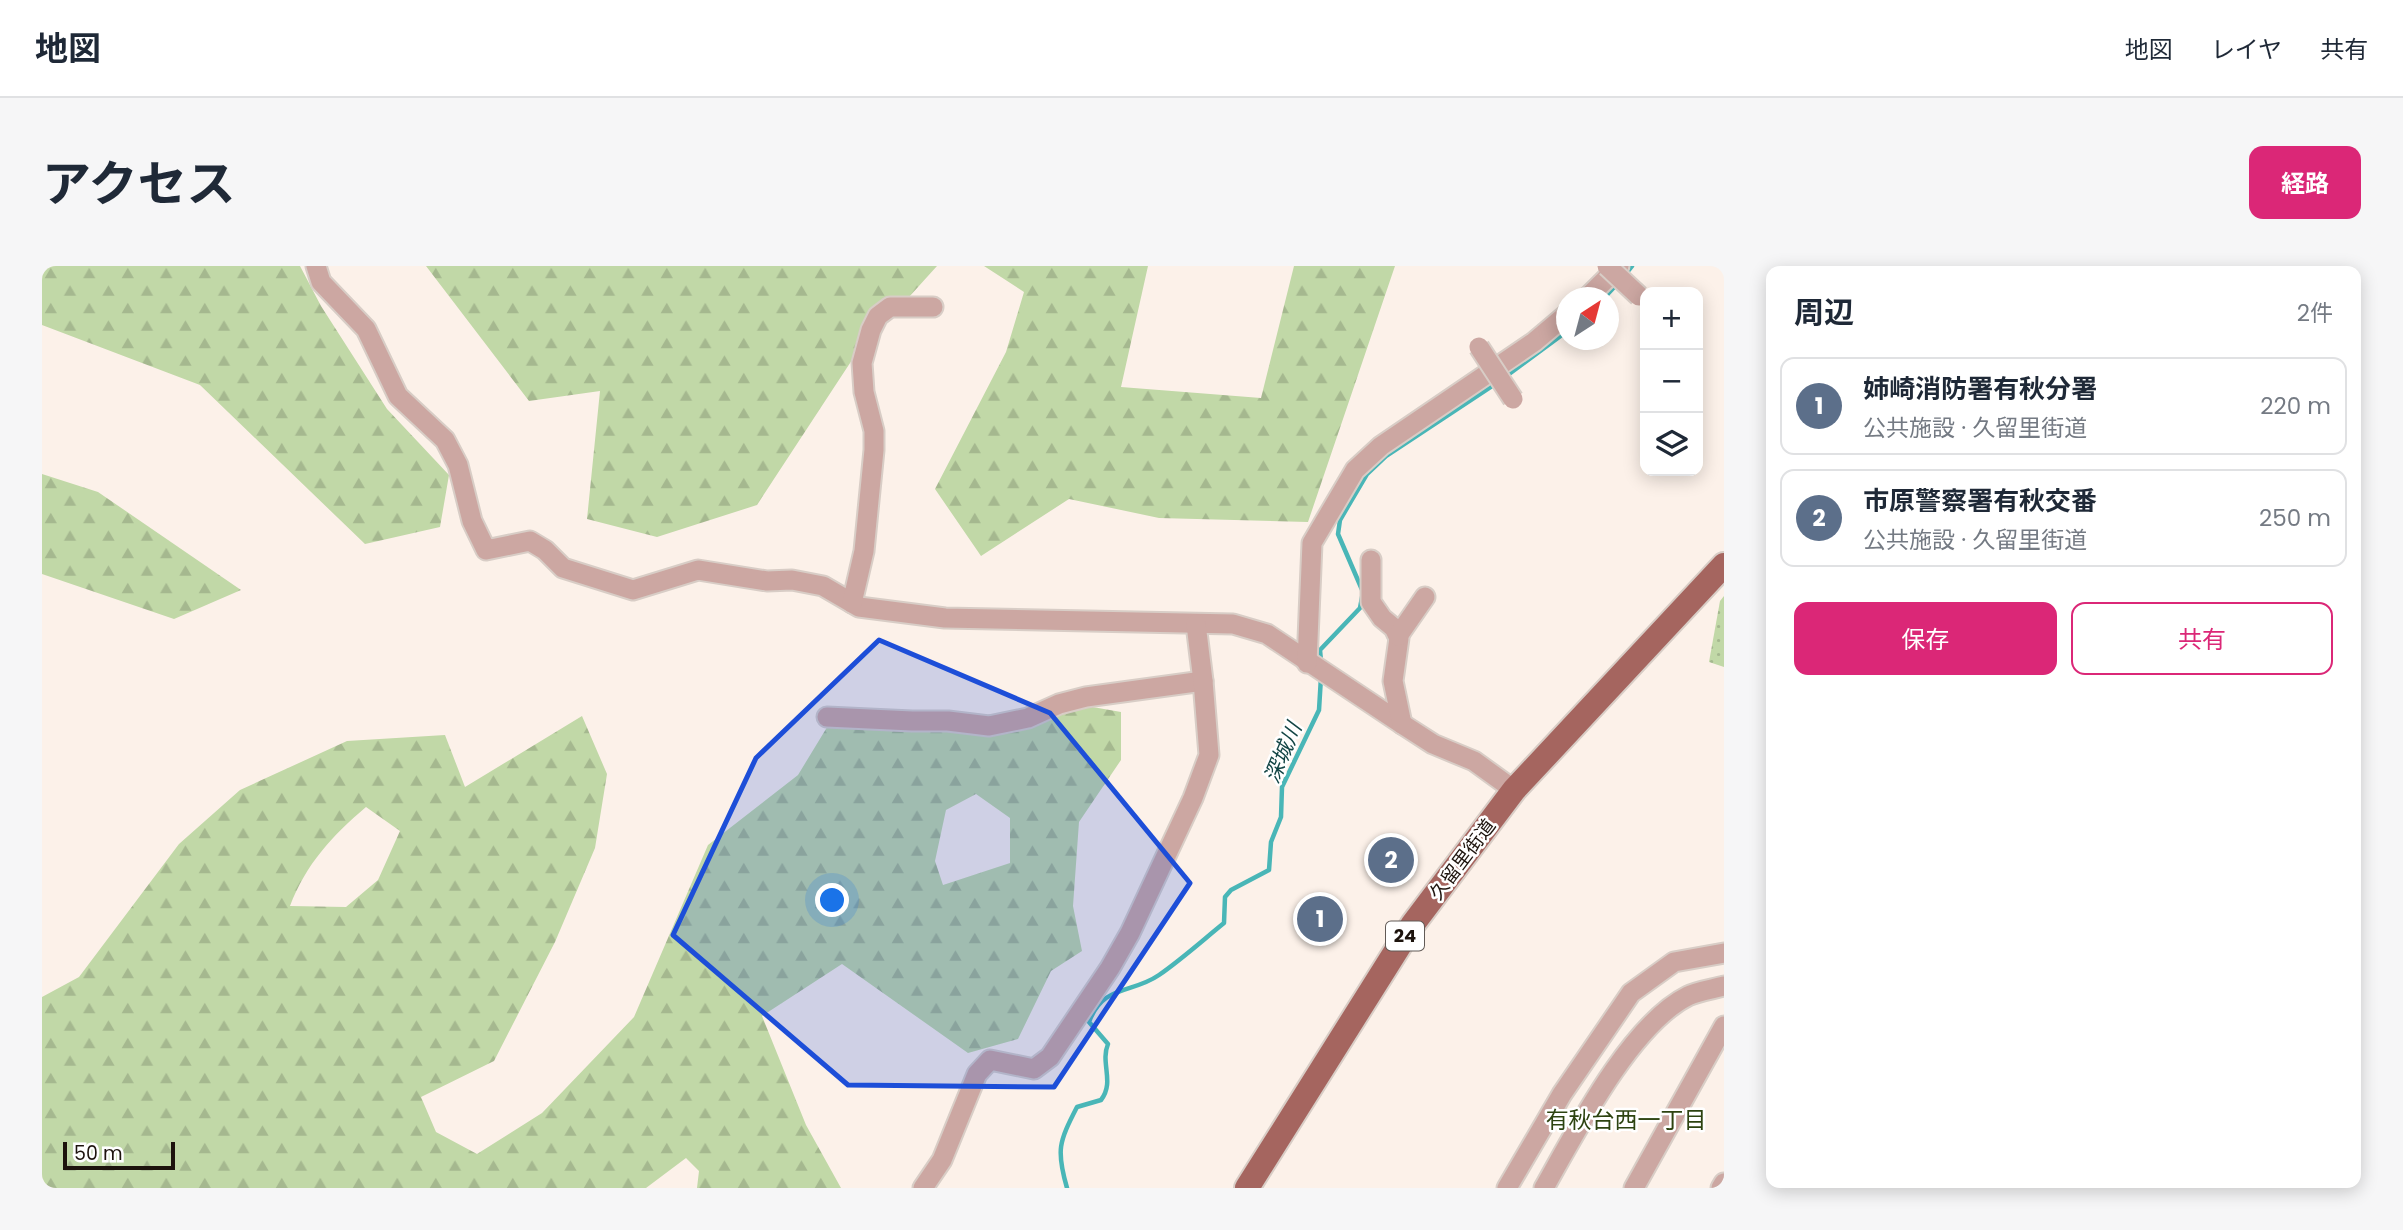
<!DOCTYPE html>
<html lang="ja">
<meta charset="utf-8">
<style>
body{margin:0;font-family:Poppins,"Noto Sans JP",sans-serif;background:#f6f6f7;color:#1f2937}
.controls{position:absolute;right:21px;top:21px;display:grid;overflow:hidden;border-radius:14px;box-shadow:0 4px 18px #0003}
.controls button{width:63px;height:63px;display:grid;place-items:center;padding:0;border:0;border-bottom:2px solid #e0e1e3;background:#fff;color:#1f2937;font:35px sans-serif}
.compass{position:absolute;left:1514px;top:21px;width:63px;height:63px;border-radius:50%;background:#fff;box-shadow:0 4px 18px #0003;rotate:36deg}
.scale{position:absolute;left:21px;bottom:18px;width:112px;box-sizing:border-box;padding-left:7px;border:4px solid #1d130d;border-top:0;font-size:19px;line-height:24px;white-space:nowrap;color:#1d130d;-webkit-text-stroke:5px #fff;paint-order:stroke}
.you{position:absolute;left:791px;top:635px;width:24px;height:24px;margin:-18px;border:5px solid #fff;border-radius:50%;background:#1a73e8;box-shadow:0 0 0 10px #1a73e833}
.badge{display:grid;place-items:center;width:46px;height:46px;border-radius:50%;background:#db2777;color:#fff;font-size:23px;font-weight:700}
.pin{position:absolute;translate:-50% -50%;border:4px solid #fff;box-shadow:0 2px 7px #0006}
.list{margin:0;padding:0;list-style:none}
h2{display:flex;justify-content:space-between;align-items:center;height:91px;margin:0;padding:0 28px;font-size:30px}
h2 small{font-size:23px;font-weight:400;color:#747a83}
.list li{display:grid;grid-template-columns:46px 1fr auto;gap:21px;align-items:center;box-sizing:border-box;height:98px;margin:0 14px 14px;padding:0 14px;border:2px solid #e0e1e3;border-radius:14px}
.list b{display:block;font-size:26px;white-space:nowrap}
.list p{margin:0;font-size:23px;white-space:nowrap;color:#747a83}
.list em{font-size:23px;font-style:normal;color:#747a83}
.actions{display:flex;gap:14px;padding:21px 28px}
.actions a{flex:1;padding:16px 0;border:2px solid #db2777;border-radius:14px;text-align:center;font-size:24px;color:#db2777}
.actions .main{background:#db2777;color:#fff}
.icon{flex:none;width:38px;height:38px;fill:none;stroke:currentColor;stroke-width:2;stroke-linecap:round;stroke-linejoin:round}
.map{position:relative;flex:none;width:1682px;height:922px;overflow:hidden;border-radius:14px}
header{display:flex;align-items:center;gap:42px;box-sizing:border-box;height:98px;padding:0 35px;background:#fff;border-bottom:2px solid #e0e1e3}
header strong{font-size:33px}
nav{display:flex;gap:38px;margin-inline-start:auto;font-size:24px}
.intro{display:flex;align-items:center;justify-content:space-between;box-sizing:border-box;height:168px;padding:0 42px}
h1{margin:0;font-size:49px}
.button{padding:18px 32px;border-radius:14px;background:#db2777;color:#fff;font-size:24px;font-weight:700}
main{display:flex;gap:42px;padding:0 42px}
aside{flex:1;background:#fff;border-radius:14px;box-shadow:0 4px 18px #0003}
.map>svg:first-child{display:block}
.forest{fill:url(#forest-firs);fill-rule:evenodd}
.park{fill:url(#park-dots)}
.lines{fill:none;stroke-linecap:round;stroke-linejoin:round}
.stream{stroke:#49b6b7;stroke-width:4.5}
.minor-casing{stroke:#d8cdc6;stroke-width:23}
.major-casing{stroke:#d8cdc6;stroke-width:28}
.minor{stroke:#cca7a2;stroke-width:19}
.major{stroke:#a5655f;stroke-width:24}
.minor-bridge-casing{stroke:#d8cdc6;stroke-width:23;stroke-linecap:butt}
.minor-bridge{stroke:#cca7a2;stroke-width:19}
.marked{fill:#1d4ed8;fill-opacity:0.2;stroke:#1d4ed8;stroke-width:5;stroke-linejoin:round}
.labels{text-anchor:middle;stroke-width:5;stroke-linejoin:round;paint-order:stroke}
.shield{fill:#fff;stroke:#615a56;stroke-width:2}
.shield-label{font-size:18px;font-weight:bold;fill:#1d130d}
.street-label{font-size:19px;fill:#1d130d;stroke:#fff}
.water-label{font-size:21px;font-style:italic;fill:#134545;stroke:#fff}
.quarter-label{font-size:23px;fill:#2d4310;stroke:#fff}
</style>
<header>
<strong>地図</strong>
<nav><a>地図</a><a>レイヤ</a><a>共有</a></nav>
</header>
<div class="intro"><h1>アクセス</h1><a class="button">経路</a></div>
<main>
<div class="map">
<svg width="1682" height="922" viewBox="0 0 1682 922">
<defs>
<pattern id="forest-firs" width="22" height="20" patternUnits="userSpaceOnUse" patternTransform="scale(1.75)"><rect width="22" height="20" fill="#c1d8a7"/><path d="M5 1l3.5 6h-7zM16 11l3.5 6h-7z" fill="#a5b88f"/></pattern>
<pattern id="park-dots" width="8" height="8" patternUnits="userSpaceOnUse" patternTransform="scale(1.75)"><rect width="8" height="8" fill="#c1d8a7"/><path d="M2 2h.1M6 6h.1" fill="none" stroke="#a5b88f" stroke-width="1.8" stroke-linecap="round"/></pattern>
</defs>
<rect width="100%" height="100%" fill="#fcf1e9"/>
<g class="forest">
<path d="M0,0H258L279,40L345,143L407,209L398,261L323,278L158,119L0,59Z"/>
<path d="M384,0H895L810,94L715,239L615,271L545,253L558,125L487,135Z"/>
<path d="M942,0H1106L1079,121L1219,132L1252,0H1353L1266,256L1117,252L1027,233L939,290L893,223L964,86L982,26Z"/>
<path d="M0,208L56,226L199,324L132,353L0,308Z"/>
<path d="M1045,440L1079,446V494L1037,556L1031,640L1040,685L1009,705L976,773L926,787L800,698L720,750L764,859L799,922H655L657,905L644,892L604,922H0V731L37,711L137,578L198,524L305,475L403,469L423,521L540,450L565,508L553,582L513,676L452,795L379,831L394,866L435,888L500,847L592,751L666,579L756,509L787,458L933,467ZM934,528L968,552V597L901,619L893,595L904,544ZM324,541L358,565L336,614L304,641L248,640C264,598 290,570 324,541Z"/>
</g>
<path class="park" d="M1682,330V401L1667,396L1678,335Z"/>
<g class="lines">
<g class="stream">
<path d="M1582,10L1590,0"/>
<path d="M1562,32L1576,17"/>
<path d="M1463,111L1524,66"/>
<path d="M1279,395L1278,384L1318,342L1321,326L1296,268L1298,254L1325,208L1344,190L1453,118"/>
<path d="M1025,922C1014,884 1017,876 1035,841L1059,834C1073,816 1058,797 1066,778L1047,756C1061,718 1090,728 1117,709C1140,693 1161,674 1182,657L1183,631L1189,624L1227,604L1229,576L1239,551L1240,521L1277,444L1279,411"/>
</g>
<defs>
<g id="minor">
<path d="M274,0L279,16L324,63L356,130L403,174L416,199L430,255L444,284L488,275L503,284L521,302L591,324L656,304L725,315L750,314L781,320L817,341L903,352L1191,358L1225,368L1360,458L1391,478L1432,495L1472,524"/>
<path d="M1545,32L1577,0"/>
<path d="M1329,294V336L1340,352L1352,362L1357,372L1351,415L1360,458"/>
<path d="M810,337L822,285L832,184V165L822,126L820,97L829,64L836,50L848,41H891"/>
<path d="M1356,370L1383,331"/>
<path d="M1265,397L1270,277L1313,204L1339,180L1492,76L1524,49"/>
<path d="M785,451L870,455H906L947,460L986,452L1017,438L1044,431L1161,415"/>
<path d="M881,922L900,894L935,808L948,794L992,803L1008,791L1068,702L1088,667L1151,532L1167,489L1161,415L1154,358"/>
<path d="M1465,922L1520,828L1589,727L1632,696L1682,687"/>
<path d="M1502,922C1533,867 1589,758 1646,730C1656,725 1671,723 1682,720"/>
<path d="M1592,922L1682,760"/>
<path d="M1679,922L1682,917"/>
</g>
<path id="major" d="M1205,922L1371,658L1472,524L1682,299"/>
</defs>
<use href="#minor" class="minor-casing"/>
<use href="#major" class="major-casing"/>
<use href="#minor" class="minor"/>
<use href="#major" class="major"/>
<defs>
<g id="minor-bridge">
<path d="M1565,0L1597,30"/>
<path d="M1437,81L1471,133"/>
</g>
</defs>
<use href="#minor-bridge" class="minor-bridge-casing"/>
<use href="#minor-bridge" class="minor-bridge"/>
</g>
<path class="marked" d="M837,374L1008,447L1148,617L1012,821L806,819L631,669L714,492Z"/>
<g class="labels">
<rect class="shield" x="1344" y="655.5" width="38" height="29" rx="5"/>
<g class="shield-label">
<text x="1363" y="676">24</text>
</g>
<g class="street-label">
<text transform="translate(1420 593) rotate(-53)" y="7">久留里街道</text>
</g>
<g class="water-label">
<text transform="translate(1241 487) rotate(-67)" y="7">深城川</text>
</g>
<g class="quarter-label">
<text x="1584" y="862">有秋台西一丁目</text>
</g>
</g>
</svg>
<div class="controls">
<button>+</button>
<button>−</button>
<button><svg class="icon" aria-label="layers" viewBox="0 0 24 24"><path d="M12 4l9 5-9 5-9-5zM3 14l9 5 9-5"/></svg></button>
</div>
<svg class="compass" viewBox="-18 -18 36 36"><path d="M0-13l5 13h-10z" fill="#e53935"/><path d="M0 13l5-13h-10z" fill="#747a83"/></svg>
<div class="scale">50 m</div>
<div class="you"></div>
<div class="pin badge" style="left:1278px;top:653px;background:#5c6f8a">1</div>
<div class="pin badge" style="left:1349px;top:594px;background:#5c6f8a">2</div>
</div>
<aside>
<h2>周辺<small>2件</small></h2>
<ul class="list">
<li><span class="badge" style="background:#5c6f8a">1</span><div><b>姉崎消防署有秋分署</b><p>公共施設 · 久留里街道</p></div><em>220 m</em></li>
<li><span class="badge" style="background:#5c6f8a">2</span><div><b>市原警察署有秋交番</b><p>公共施設 · 久留里街道</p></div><em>250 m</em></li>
</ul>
<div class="actions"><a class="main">保存</a><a>共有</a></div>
</aside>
</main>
